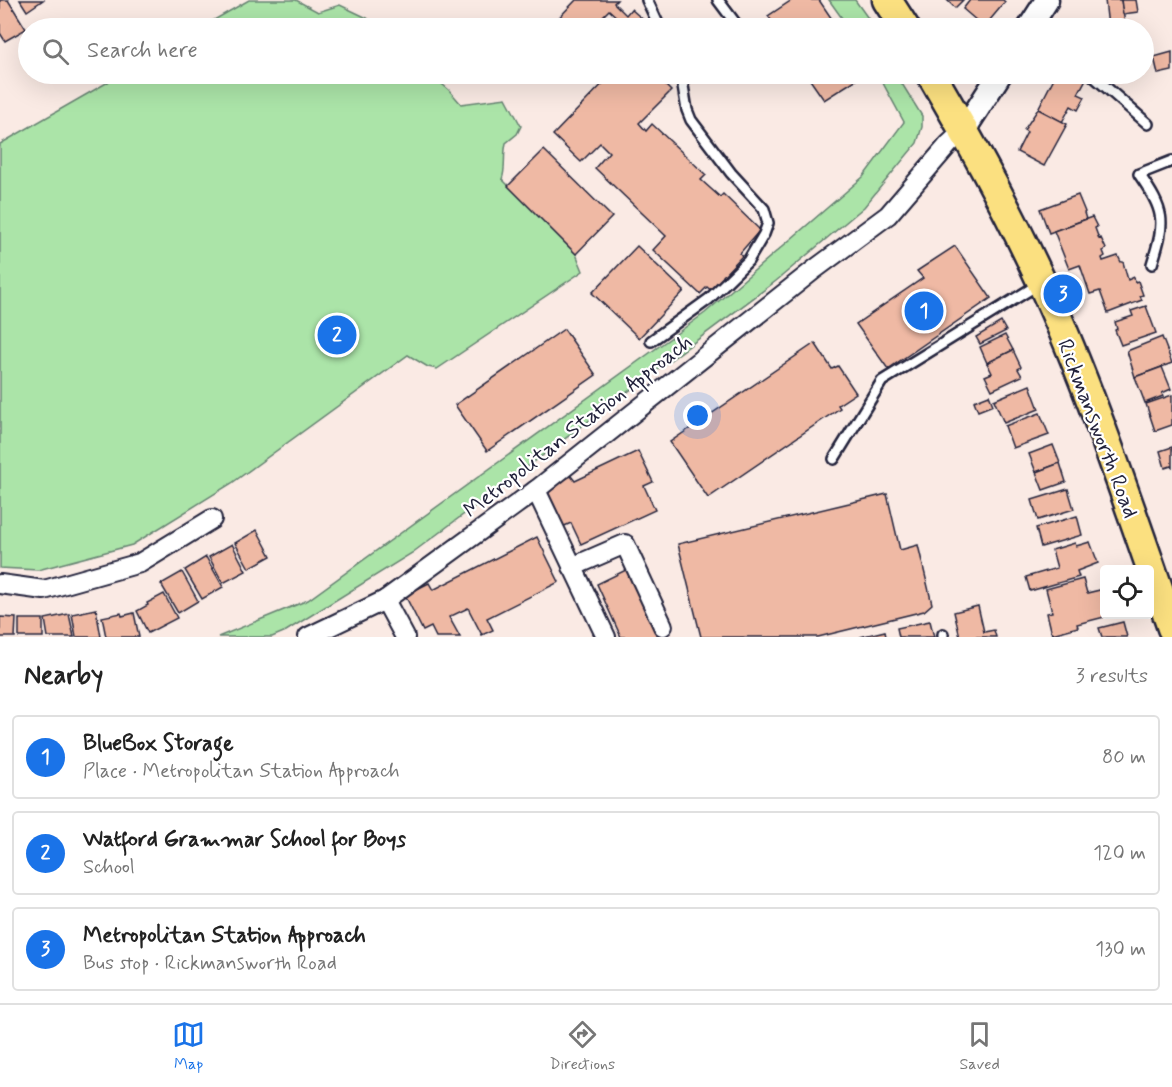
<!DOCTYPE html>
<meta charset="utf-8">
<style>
body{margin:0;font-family:Mynerve,sans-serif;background:#f2f2f2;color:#222}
.controls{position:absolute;right:18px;bottom:18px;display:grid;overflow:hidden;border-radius:6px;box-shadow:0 6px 24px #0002}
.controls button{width:54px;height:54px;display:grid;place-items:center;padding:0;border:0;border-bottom:2px solid #e0e0e0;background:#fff;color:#222;font:30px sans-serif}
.you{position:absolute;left:698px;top:416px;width:21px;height:21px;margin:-15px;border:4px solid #fff;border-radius:50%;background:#1a73e8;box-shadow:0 0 0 9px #1a73e833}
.badge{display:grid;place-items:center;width:39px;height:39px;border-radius:50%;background:#1a73e8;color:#fff;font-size:20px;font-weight:700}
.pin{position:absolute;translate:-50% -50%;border:3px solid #fff;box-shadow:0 2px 6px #0006}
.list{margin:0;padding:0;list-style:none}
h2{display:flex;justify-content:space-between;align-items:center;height:78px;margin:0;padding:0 24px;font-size:26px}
h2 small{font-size:20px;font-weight:400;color:#767676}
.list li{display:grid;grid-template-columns:39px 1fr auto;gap:18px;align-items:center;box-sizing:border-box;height:84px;margin:0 12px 12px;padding:0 12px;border:2px solid #e0e0e0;border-radius:6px}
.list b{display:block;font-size:22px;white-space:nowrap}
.list p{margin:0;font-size:20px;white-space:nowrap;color:#767676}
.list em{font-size:20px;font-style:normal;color:#767676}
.icon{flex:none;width:33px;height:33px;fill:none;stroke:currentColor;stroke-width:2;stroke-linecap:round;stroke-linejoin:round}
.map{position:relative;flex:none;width:1172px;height:637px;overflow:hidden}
.search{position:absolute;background:#fff;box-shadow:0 6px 24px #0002;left:18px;right:18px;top:18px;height:66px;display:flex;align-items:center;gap:15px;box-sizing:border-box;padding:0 21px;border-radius:33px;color:#767676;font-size:22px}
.sheet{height:366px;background:#fff}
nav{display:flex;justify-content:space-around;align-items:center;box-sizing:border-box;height:84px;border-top:2px solid #e0e0e0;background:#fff;font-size:16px;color:#767676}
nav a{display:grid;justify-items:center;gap:3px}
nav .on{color:#1a73e8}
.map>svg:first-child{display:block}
.green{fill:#abe4a8;stroke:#668372;stroke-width:1.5}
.building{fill:#efb9a4;stroke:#22223b;stroke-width:1.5}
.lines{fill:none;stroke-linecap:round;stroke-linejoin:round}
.service-casing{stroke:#22223b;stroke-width:14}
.minor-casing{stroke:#22223b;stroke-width:22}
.tertiary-casing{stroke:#22223b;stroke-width:27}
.primary-casing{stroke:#22223b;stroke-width:33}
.service{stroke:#fff;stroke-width:9}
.minor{stroke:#fff;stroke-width:18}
.tertiary{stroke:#fff;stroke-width:22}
.primary{stroke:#fbe080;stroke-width:28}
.labels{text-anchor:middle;stroke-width:4.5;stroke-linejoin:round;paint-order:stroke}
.street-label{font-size:22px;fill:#22223b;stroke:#fff}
</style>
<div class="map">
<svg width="1172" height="637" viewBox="0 0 1172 637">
<rect width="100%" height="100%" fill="#faeae4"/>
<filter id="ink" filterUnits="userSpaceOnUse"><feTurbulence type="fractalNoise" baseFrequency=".0167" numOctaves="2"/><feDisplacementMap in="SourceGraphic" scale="12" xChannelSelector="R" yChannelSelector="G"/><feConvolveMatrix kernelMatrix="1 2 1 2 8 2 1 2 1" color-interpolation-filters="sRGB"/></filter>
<g filter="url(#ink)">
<g class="green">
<path d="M249,0H296L318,12L340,5L367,18L379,28H200Z"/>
<path d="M829,0H855L875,28H849Z"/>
<path d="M122,74H430L449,90L461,104L506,98L521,126L517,134L506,143C503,155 506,170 502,179L576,254L583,271L437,369L428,367L408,355L232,483L132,545L38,570L0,568V144Z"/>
<path d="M878,74H896L922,116V127L917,143L864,207L776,281L412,553L286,631L272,637H218L308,600L705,313L863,177L904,122Z"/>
</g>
<g class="building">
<path d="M0,0H8L26,29L5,41L0,33Z"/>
<path d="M20,0H43L27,11Z"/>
<path d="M576,0H617L614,3L626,15L631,9L647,23L642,28H613L621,21L609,10L591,28H549Z"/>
<path d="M792,0H819L838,28H777L768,16Z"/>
<path d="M947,0H963L955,8Z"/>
<path d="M970,0H1003L1005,2L984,27L963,9Z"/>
<path d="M1105,0H1121L1125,23L1108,26Z"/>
<path d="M1121,0H1136L1138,12L1123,14Z"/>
<path d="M1172,52V71L1158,74L1154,57Z"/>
<path d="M612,74H654L671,91L639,123L646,131L652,124L706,175L701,180L720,197L723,194L760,230L740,253L742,256L723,276L726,280L713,292L707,287L700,294L653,250L666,236L595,168L609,152L600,143L581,162L553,135Z"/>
<path d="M806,74H865L824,100Z"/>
<path d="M1056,74H1076L1086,79L1078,94L1085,97L1078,110L1071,106L1062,122L1038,109Z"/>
<path d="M1038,109L1067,124L1044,166L1017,152L1027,132L1024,130Z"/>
<path d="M544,150L612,217L576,254L508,186Z"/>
<path d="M1078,195L1085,212L1084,213L1086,219L1049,233L1040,209Z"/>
<path d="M1092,217L1097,227L1095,228L1099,239L1101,238L1106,249L1103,251L1105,256L1102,258L1103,261L1118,256L1121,262H1123L1128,280L1134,277L1135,282L1138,281L1143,295L1140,296L1142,300L1108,313L1100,291L1090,294L1080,265L1069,269L1054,231Z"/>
<path d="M637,246L684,291L639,338L592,293Z"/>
<path d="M955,246L991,298L888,369L856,324L923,278L917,271Z"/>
<path d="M1146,306L1156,333L1121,345L1115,330L1117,329L1115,322L1133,316L1131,311Z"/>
<path d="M1001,322L1006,331L980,344L976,337Z"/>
<path d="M564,329L596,375L487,451L455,405Z"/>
<path d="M1005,335L1013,350L987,363L980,347Z"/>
<path d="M1162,337L1172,363L1135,377L1127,351Z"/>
<path d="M815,343L832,369L838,366L856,393L838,405L840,408L708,498L670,442Z"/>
<path d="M1013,350L1021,367L1018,369L1022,376L992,390L985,376L992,373L987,363Z"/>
<path d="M1162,367L1171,389L1162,393L1163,396L1145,403L1135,377Z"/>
<path d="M1030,385L1039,409L1004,423L994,400Z"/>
<path d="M989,395L993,405L978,411L974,401Z"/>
<path d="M1172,395V425L1155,431L1146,404Z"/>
<path d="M1040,413L1049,435L1013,448L1005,426Z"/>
<path d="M1053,445L1060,463L1036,472L1029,454Z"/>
<path d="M1172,447V468L1171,466L1165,468L1160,451Z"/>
<path d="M638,451L653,482L644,486L655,510L581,544L571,523L558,529L541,491L571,476L575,481Z"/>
<path d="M1060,463L1066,482L1043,490L1036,472Z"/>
<path d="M1068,489L1074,509L1038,520L1032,500Z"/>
<path d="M887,494L900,550L918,545L932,604L924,611L818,637H701L678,544Z"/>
<path d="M1077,516L1082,535L1041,547L1036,528Z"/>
<path d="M257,530L271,556L249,568L235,543Z"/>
<path d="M537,537L559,582L487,618L493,630L482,635L468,608L449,617L460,637H436L431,627L423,631L405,595L429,583L433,590Z"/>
<path d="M1090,542L1098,563L1077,571L1079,577L1030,591L1026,577L1057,568L1052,550L1075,543L1076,546Z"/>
<path d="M232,544L246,571L223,583L209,557Z"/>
<path d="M206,557L223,587L202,599L185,570Z"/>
<path d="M630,568L662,637H621L597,584Z"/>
<path d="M182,572L198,601L178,613L161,584Z"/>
<path d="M1083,579L1087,593L1104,589V614L1112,615L1077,624L1078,627L1052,634L1047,613L1052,612L1046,589Z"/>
<path d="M164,594L177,618L148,633L137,611L148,605L147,603Z"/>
<path d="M978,606L984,632L994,630L996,637H960L954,612Z"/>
<path d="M96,609L101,637H76L72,614Z"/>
<path d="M121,613L122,616L134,613L139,637H106L102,617Z"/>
<path d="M69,614L74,637H48L45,619Z"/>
<path d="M0,617L16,618L15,637H0Z"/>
<rect x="19" y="619" width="24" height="18"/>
<path d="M930,621L934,637H899L897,628Z"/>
<path d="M1123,622L1127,637H1102L1099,628Z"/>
<path d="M885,631L886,637H860Z"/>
</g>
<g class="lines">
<defs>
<g id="service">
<path d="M647,0L660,28"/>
<path d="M718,0L739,28"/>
<path d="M1091,74L1148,124"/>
<path d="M1152,264C1166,220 1165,212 1139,174L1172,161"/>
<path d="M651,341L709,299L748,261L764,234L768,223L764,209L731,173L691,120L687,110L681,74"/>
<path d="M834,459L882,381L1039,284"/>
<path d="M943,634V637"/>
</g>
<g id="minor">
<path d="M536,490L606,637"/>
<path d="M572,567L625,544L663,626"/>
<path d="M0,584L44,590L140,563L212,519"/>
<path d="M385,600L405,637"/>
<path d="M308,637L385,600L536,490L815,269L888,215L949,144L964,130"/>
</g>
<g id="tertiary">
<path d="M1029,28L1047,0"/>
<path d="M964,130L1000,74"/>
</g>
<g id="primary">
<path d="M887,0L905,28"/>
<path d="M931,74C971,142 1009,211 1042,283C1093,394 1131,512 1172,628"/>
</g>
</defs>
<use href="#service" class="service-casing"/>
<use href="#minor" class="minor-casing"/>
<use href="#tertiary" class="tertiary-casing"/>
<use href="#primary" class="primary-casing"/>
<use href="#service" class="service"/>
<use href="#minor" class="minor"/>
<use href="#tertiary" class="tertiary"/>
<use href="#primary" class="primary"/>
</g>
</g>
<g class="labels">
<g class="street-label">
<text transform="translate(577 425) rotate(-38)" y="8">Metropolitan Station Approach</text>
<text transform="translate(1099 428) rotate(69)" y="8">Rickmansworth Road</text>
</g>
</g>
</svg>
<div class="controls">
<button><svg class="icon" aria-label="locate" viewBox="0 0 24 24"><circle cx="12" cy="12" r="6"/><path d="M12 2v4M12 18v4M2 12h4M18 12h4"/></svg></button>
</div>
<div class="you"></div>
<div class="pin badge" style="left:924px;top:311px">1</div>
<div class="pin badge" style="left:337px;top:335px">2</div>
<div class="pin badge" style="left:1063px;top:294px">3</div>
<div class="search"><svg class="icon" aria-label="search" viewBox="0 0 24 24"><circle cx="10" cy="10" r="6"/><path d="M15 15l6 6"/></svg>Search here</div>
</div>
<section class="sheet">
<h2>Nearby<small>3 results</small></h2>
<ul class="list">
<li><span class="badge">1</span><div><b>BlueBox Storage</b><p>Place · Metropolitan Station Approach</p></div><em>80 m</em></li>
<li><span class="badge">2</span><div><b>Watford Grammar School for Boys</b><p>School</p></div><em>120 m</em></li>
<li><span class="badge">3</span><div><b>Metropolitan Station Approach</b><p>Bus stop · Rickmansworth Road</p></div><em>130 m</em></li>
</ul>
</section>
<nav>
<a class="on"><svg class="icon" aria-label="map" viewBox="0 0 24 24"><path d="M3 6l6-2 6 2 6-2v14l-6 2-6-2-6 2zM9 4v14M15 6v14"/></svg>Map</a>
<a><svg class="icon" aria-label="directions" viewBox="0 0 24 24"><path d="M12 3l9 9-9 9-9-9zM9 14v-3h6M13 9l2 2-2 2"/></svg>Directions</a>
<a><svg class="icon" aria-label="saved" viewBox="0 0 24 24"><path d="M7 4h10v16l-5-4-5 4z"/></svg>Saved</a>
</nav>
